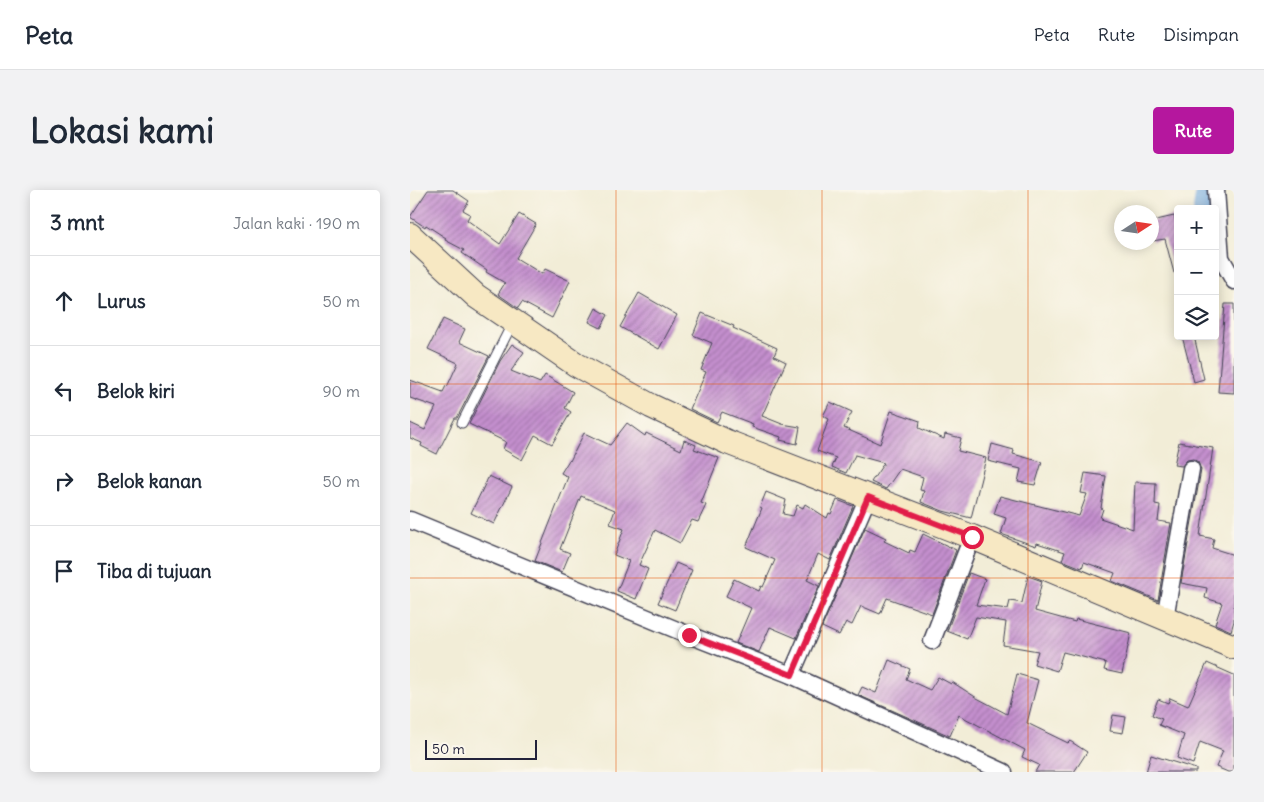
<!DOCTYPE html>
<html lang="id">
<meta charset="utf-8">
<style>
body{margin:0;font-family:Delius,sans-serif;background:#f2f2f3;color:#1f2937}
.controls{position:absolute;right:15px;top:15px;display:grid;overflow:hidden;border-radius:5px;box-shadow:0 2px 12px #0003}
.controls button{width:45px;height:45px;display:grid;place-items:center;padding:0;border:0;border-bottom:1px solid #e0e1e3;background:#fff;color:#1f2937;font:25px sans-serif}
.compass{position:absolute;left:704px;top:15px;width:45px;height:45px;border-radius:50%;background:#fff;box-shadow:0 2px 12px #0003;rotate:78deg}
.scale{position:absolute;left:15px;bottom:12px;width:112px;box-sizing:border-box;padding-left:5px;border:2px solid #22223b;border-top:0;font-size:14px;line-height:18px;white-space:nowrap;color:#22223b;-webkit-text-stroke:4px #fbf7ec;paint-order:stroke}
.stop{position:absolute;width:15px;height:15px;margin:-11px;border:4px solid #e11d48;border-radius:50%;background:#fff}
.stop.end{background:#e11d48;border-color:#fff;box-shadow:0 1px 5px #0008}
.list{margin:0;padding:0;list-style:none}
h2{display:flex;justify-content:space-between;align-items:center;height:65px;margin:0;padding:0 20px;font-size:21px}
h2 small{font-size:16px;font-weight:400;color:#747a83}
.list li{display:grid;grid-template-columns:32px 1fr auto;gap:15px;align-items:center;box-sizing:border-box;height:90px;padding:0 20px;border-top:1px solid #e0e1e3}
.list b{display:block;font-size:19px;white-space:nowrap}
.list em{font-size:16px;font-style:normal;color:#747a83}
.icon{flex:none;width:28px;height:28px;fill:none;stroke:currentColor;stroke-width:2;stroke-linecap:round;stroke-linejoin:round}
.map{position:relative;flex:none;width:824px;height:582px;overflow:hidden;border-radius:5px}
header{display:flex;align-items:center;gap:30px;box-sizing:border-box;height:70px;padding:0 25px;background:#fff;border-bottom:1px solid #e0e1e3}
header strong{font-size:24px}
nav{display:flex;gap:28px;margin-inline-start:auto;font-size:18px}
.intro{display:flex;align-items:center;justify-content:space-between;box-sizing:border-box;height:120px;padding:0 30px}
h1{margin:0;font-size:35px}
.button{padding:12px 22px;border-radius:5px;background:#b5179e;color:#fff;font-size:18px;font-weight:700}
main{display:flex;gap:30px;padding:0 30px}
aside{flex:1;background:#fff;border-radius:5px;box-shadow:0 2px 12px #0003}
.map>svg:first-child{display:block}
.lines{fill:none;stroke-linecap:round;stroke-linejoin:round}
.river{stroke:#6ea5dc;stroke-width:28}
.building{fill:url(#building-hatch)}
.lane-casing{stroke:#414052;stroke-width:11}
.street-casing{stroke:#414052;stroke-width:19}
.secondary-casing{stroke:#414052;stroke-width:26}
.lane{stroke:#fff;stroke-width:9}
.street{stroke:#fff;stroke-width:16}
.secondary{stroke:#f7e8c3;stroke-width:24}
.route{stroke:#e11d48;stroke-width:6}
.grid{fill:none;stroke:#e8590c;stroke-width:1;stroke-opacity:0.55}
</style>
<header>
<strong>Peta</strong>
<nav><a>Peta</a><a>Rute</a><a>Disimpan</a></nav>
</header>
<div class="intro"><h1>Lokasi kami</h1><a class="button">Rute</a></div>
<main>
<aside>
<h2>3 mnt<small>Jalan kaki · 190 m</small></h2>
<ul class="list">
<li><svg class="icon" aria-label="ahead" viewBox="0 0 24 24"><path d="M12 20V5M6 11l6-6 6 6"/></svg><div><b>Lurus</b></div><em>50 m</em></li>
<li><svg class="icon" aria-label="left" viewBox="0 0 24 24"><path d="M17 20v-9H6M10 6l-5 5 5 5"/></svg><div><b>Belok kiri</b></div><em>90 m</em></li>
<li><svg class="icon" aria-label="right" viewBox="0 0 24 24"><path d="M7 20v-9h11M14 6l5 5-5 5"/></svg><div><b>Belok kanan</b></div><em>50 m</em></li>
<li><svg class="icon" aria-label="arrive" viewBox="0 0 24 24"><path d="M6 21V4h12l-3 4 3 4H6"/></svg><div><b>Tiba di tujuan</b></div></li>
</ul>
</aside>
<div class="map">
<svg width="824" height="582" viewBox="0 0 824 582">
<defs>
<pattern id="building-hatch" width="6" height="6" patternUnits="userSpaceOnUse" patternTransform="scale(1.25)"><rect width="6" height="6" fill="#c48fce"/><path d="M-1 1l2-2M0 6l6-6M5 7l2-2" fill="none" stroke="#9f74a8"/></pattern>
</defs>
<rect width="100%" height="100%" fill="#fbf7ec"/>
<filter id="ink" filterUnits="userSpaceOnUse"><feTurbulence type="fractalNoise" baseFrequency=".02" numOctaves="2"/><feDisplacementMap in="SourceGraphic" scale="10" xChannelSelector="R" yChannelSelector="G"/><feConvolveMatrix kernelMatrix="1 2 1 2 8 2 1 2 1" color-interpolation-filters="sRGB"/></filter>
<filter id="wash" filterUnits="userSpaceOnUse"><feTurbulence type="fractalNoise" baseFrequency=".0096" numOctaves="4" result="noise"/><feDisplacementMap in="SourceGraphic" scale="20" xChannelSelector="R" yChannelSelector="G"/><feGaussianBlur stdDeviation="1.12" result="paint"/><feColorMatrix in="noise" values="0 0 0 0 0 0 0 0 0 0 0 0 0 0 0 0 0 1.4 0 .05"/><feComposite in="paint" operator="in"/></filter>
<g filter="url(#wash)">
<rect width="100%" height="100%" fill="#f2edd7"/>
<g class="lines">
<path class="river" d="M797,19L800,0"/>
</g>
<g id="blocks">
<g class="building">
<path d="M18,0H43L59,11L53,20L60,24L57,30L90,54L109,24L126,34L106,68L132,84L135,79L160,91L142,128L112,112L108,118L88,104L95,93L76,82L77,80L52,63L54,60L35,50L36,48L16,35L15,37L0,27Z"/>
<path d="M764,26L766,32L768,31V83H764L755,49L742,51V31Z"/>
<path d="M229,103L267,125L249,159L210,137Z"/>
<path d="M815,114H824V203L808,202Z"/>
<path d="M186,118L198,125L191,138L179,132Z"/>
<path d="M292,123L324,136L323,138L367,158L364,166L376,172L352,226L372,234L390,237L387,254L370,250L371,247L342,237L343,234L312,222L307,232L280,219L296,182L291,180L302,153L283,145Z"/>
<path d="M33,129L55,139L49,152L79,166L47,228H45L27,264L11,256L12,253L0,248V233L15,240L26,217L0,208V190L33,202L36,196L37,197L48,173L18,159Z"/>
<path d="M772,146H784L794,189L784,192Z"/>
<path d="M102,154L114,162L101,181L130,193L135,185L163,202L155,218L161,222L142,254L125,245L112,270L93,259L96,252L59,234L90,171Z"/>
<path d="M420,212L442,222L434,238L470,254L481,221L510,231L509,238L534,249L535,244L551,248L548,261L576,268L561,328L533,321L511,312L514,301L510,300L513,287L490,279L476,299L461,292L474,273L445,265L436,283L422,277L426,268L407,261L419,229L413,226Z"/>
<path d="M217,233L235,246L236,243L271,260L274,250L286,255L284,259L309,268L291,313L296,315L288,332L282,330L270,353L245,340L229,375L238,379L226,409L207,401L219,371L204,365L214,339L200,334L205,320L171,306L150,359L160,363L152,382L125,371L158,287L151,283L159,270L160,271L174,243L200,255Z"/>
<path d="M769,252L803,258L790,346L804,349L802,358L824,365V431L821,441L805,434L812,413L795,408L797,398L771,393L791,280L788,272L783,269L777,270L772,276L764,275Z"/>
<path d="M582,254L604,260L603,264L632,272L625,295L608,292L611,279L578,271Z"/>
<path d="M675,283L696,286L691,318L693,319L690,328L723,339L725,292L746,293L745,314L750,315L748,331L761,333L748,410L702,391L705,383L674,372L672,378L652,370L655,362L627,353L626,356L591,344L596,328L584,324L590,306L669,326L677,304L671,303Z"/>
<path d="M79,286L102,297L84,334L61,323Z"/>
<path d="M356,302L376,310L373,324L383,326L387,315L393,318L395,314L417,328L419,323L421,324L427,310L443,316L420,370L408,364L397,390L409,396L386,448L360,437L349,462L326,453L341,418L316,406L324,389L349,401L351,396L353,397L365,370L336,357L352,318L350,317Z"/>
<path d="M455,338L476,348L474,351L499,363L500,360L505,362L513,344L546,360L522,424L477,408L470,424L451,416L442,435L436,432L429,445L412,437Z"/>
<path d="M266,373L282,380L265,420L248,413Z"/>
<path d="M559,383L575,389L566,415L598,419L600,411L612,413L618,386L632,391L625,421L665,432L666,429L721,443L712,484L694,480L696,473L653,462L647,481L624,474L628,461L593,455L596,432L566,427L557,449L537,441Z"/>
<path d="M479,470L500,479L496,489L520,500L528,487L541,494L542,492L567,508L597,524L607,484L628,490L617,533L658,553L660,551L677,562L664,582H625L629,575L612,567L615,560L549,525L540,546L448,505L452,497L466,503Z"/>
<path d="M797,473L824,485V582H818L806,577L813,561L790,552L783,574L767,568L774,545L749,535L752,529L742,525L748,509L758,513L760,508L778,516Z"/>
<path d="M703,525L716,527L713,543L700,541Z"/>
<path d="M741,565L786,579V582H736Z"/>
</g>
</g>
</g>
<g filter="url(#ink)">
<use href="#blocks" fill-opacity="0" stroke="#414052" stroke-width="1"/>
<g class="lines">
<defs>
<path id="lane" d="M52,233L103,132"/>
<g id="street">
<path d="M806,0L811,68L824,91"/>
<path d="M0,330L279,445L381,485L594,582"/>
<path d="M755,428L781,279"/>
<path d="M522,451L562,347"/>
<path d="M381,485L458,307"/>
</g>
<path id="secondary" d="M0,45L66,106L167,175L241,216L317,252L562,347L824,457"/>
</defs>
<use href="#lane" class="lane-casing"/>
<use href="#street" class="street-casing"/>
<use href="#secondary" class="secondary-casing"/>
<use href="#lane" class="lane"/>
<use href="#street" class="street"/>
<use href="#secondary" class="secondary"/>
</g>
</g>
<g class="lines" filter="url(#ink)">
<path class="route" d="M279,445L382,485L458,307L562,347"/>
</g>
<path class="grid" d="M206,0V582M412,0V582M618,0V582M0,194H824M0,388H824"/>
</svg>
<div class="controls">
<button>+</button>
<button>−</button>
<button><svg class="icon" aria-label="layers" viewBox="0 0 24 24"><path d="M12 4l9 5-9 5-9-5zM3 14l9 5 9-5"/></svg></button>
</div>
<svg class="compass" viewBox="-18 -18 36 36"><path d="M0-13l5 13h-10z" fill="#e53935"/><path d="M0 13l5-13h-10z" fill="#747a83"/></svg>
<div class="scale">50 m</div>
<div class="stop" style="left:562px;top:347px"></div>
<div class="stop end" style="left:279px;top:445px"></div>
</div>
</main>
